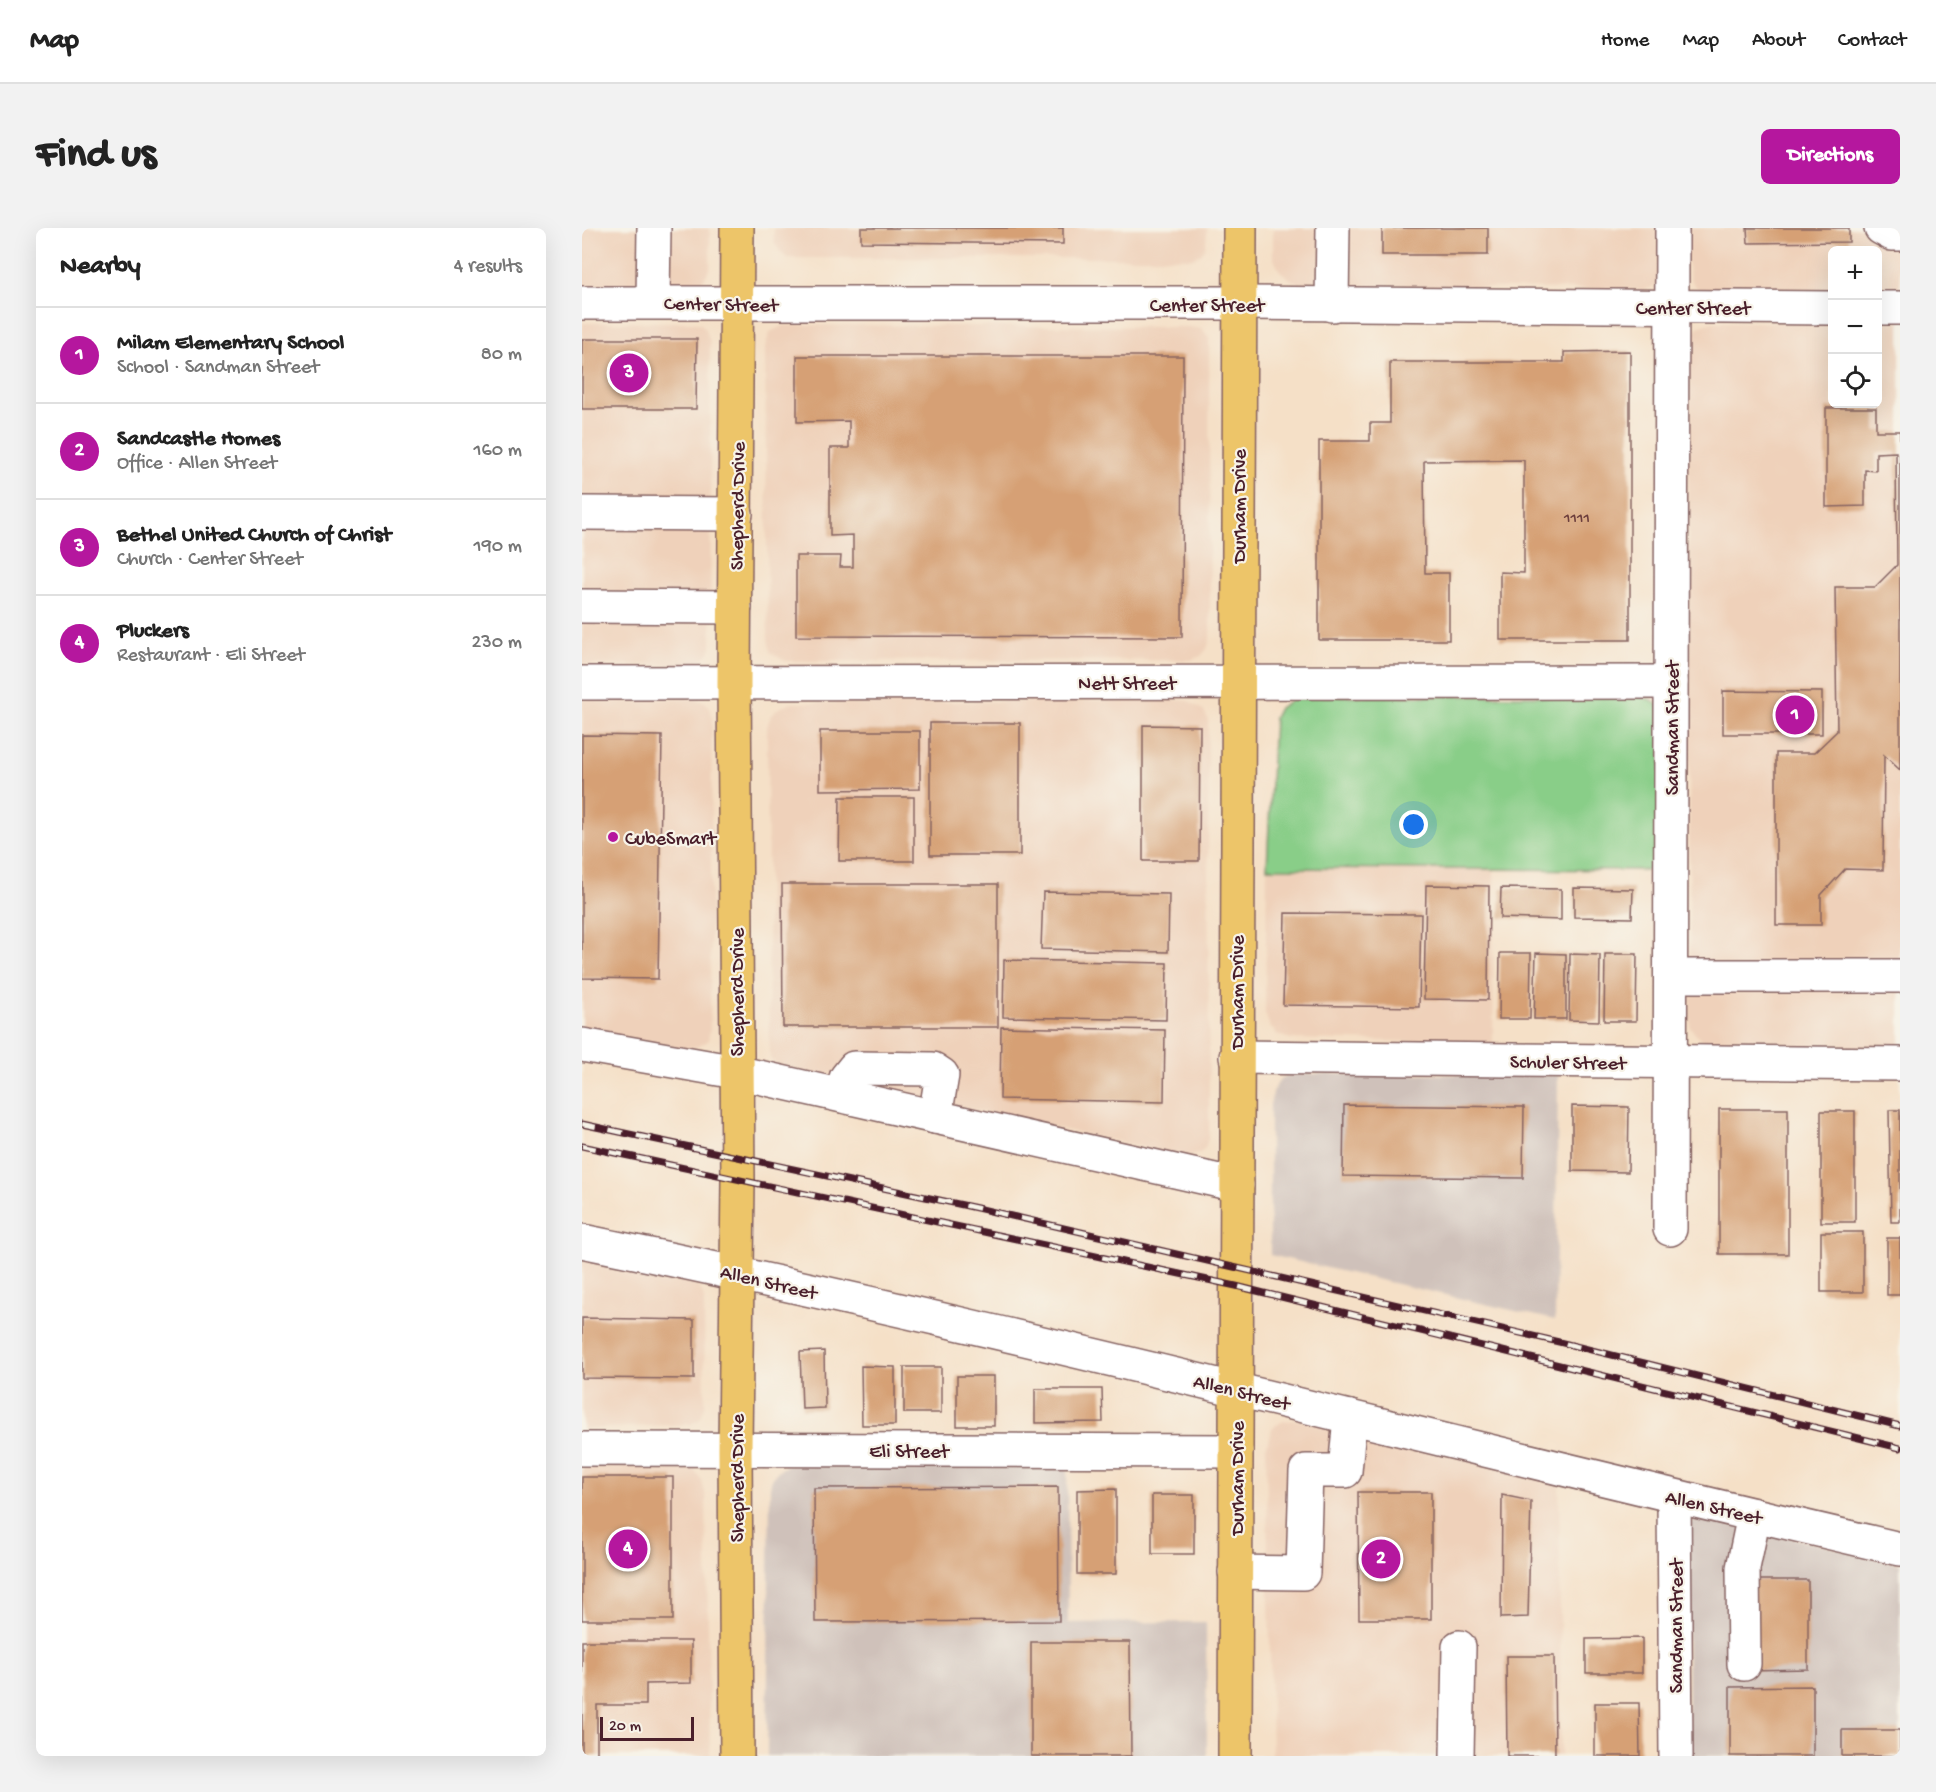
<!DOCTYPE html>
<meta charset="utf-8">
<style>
body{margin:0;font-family:"Gochi Hand",sans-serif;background:#f2f2f2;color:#222}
.controls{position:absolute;right:18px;top:18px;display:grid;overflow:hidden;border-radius:9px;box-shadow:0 6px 24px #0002}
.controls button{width:54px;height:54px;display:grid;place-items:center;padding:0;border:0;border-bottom:2px solid #e0e0e0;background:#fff;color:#222;font:30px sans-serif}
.scale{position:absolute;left:18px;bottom:15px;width:94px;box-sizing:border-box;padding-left:6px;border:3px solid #4a1f2b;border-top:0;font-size:16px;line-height:21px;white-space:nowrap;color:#4a1f2b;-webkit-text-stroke:4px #f7f3e8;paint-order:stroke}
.you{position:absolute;left:832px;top:597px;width:21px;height:21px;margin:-15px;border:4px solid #fff;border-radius:50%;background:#1a73e8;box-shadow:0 0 0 9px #1a73e833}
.badge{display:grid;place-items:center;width:39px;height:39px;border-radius:50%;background:#b5179e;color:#fff;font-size:20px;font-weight:700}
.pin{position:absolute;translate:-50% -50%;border:3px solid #fff;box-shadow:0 2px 6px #0006}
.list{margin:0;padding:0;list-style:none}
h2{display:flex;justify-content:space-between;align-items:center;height:78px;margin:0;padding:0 24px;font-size:26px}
h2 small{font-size:20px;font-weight:400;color:#767676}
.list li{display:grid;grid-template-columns:39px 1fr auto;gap:18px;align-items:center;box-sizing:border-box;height:96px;padding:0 24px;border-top:2px solid #e0e0e0}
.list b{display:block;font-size:22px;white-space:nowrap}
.list p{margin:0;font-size:20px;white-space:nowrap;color:#767676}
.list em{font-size:20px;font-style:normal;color:#767676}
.icon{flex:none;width:33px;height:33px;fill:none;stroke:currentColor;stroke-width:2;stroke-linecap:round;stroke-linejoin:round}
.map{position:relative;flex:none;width:1318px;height:1528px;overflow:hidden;border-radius:9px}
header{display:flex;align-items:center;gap:36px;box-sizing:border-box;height:84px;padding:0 30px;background:#fff;border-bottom:2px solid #e0e0e0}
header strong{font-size:28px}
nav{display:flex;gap:33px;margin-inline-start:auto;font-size:21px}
.intro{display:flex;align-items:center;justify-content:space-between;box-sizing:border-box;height:144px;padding:0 36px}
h1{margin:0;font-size:42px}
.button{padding:15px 27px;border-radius:9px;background:#b5179e;color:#fff;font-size:21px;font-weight:700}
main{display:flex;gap:36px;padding:0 36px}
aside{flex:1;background:#fff;border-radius:9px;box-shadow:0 6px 24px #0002}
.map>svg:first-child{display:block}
.built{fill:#efd1ba}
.industrial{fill:#cfc1ba}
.green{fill:#89ce88;stroke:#6a765a;stroke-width:1.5}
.building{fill:#d6a074}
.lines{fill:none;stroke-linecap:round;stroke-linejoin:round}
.minor-casing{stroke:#866362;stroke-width:36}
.major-casing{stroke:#866362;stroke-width:36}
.minor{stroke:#fff;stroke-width:33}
.major{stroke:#edc569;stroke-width:33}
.rail-casing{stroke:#4a1f2b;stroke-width:7}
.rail{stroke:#f7f3e8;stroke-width:4.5;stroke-dasharray:14;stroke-linecap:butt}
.poi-dot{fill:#b5179e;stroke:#f7f3e8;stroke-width:2}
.labels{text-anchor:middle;stroke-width:4.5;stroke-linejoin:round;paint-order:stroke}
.number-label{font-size:16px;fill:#6d3f3d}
.street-label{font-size:20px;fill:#4a1f2b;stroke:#f7f3e8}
.poi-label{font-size:20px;fill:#4a1f2b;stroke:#f7f3e8;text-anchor:start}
</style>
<header>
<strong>Map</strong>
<nav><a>Home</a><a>Map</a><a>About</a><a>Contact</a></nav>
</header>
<div class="intro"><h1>Find us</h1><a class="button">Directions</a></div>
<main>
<aside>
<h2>Nearby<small>4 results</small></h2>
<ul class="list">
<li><span class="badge">1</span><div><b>Milam Elementary School</b><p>School · Sandman Street</p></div><em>80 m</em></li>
<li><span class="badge">2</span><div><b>Sandcastle Homes</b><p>Office · Allen Street</p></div><em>160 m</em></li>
<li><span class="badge">3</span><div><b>Bethel United Church of Christ</b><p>Church · Center Street</p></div><em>190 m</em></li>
<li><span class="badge">4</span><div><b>Pluckers</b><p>Restaurant · Eli Street</p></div><em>230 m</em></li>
</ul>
</aside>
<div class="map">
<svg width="1318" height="1528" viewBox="0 0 1318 1528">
<rect width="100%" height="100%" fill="#f7f3e8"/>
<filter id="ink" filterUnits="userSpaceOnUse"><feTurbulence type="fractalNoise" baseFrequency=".0167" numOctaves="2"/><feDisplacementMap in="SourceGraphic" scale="12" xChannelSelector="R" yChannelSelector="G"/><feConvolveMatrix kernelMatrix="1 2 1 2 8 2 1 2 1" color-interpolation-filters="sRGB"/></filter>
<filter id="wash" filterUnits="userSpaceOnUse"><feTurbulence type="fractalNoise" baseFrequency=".008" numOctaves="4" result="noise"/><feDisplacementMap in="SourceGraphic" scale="24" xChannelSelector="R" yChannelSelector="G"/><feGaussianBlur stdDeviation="1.35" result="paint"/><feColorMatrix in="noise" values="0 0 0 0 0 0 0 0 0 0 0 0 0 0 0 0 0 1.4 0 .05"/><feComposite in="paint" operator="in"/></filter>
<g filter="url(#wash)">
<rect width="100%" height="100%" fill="#f5e0c7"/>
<g class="built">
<path d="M0,0H128V41L121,52L111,57L0,58Z"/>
<path d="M192,0H625V5L623,20L619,26L610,30H205L198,23L192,14Z"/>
<path d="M691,0H1081L1075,57L1062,62L720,57L708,51L697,42L691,29Z"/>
<path d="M1105,0H1318V65H1296V22H1250V65H1123L1113,58L1108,50L1105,34Z"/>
<path d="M109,94L119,96L124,102L128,114L129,418L127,425L120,431L109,436L0,437V95Z"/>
<path d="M1130,94H1250V176H1296V94H1318V823L1144,821L1123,816L1108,799L1106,114L1116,99Z"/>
<path d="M203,97L607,99L620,101L627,109L628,411L625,421L619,428L609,432L204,433L188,424L186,409L183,119L188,104Z"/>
<path d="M112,470L125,476L130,487L128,801L126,813L117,818L101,821L0,804V471Z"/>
<path d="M605,472L622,483L626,491L627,908L623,920L618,925L607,929L198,839L189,831L187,818L185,499L189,487L197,480L210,475Z"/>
<path d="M685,640L912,641L911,815L709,811L696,807L688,799L683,785Z"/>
<path d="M0,1025L107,1051L117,1058L122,1070L123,1179L118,1191L109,1196L0,1201Z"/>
<path d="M717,1192L977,1250L979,1528H690L684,1219L690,1200L701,1193Z"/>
<path d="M0,1234L97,1235L112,1242L120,1253L124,1269L128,1528H0Z"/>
</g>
<g class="industrial">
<path d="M713,846L976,847L973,1092L688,1027V876L692,862L698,851Z"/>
<path d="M206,1237L485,1238L486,1395L624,1394L625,1528H185L188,1260L190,1250L196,1243Z"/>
<path d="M1124,1289L1318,1336V1528H1106L1105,1300L1110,1293Z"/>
</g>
<path class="green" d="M715,468H1055L1070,472L1078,479L1082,642L685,640L692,490L697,480Z"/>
<g id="blocks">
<g class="building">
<path d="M279,0H481V16L279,14Z"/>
<rect x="800" y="0" width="106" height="27"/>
<path d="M1165,0H1267V14L1166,15Z"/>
<path d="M0,111H115L114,181H0Z"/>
<path d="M1048,123V412H918V344L942,345V232L842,233L843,345H867V412H737V213H788V195H808V134H982V124Z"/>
<path d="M215,128H601L600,409L214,408V328H259L258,339H271V307L248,308V220H267V193L215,194Z"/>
<path d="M1244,180H1294V203H1318V542L1302,527L1301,642L1263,641L1239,667V697H1194V525H1232L1255,503L1253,359H1293L1315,337L1314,224L1294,225V243L1283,242V278L1244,279Z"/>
<path d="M1141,463L1240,464V506H1141Z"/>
<rect x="348" y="495" width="90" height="132"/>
<path d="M561,497L618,498L617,633H561Z"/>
<path d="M238,503H338V561L238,562Z"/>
<path d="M0,507L80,508L76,751L0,750Z"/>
<path d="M258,569H332V633H257Z"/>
<path d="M200,656H416V799H201Z"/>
<path d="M844,657L907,658L906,772L842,771Z"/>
<path d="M919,660L979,661V692L918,690Z"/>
<path d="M992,660L1051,661L1050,690L992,689Z"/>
<path d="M461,664L587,666L586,724L459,721Z"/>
<path d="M703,685L839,686L837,779L701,777Z"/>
<path d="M918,725H949L948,791H917Z"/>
<path d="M954,725L984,726V791H952Z"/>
<path d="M988,726L1018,727L1017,793L987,792Z"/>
<path d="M1023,726H1055L1054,793H1022Z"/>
<path d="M422,732L585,735L584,792L421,789Z"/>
<path d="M419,799L583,802L582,874L418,871Z"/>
<path d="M762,877L942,879L941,950L761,948Z"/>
<path d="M990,878L1047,879L1046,944L990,943Z"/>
<rect x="1137" y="881" width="69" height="145"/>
<path d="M1307,882H1318V994H1309Z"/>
<rect x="1239" y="883" width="34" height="111"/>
<rect x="1239" y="1004" width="42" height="60"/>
<rect x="1305" y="1010" width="13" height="57"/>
<path d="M0,1090L112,1092V1151L0,1150Z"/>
<path d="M242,1123L243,1180L220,1181L218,1124Z"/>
<path d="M279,1138L313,1139V1197H280Z"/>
<rect x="322" y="1139" width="37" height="46"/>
<rect x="375" y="1148" width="37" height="50"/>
<path d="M453,1161H520L521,1194L453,1195Z"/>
<rect x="0" y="1249" width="91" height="143"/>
<path d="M476,1259L477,1393L233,1394L232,1260Z"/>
<path d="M534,1261V1346H495V1262Z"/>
<path d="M776,1264H849V1391H777Z"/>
<rect x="570" y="1267" width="42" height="59"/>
<path d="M920,1267L949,1273L946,1389L919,1390Z"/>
<path d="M1167,1352H1226V1441L1167,1442Z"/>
<path d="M1060,1410V1445H1004V1411Z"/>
<path d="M0,1413H109V1455L64,1456V1477H15V1528H0Z"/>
<path d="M449,1414H548L549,1528H449Z"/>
<path d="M924,1428H972L973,1528H925Z"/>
<path d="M1231,1458V1528H1148V1459Z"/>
<path d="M1013,1475H1057L1058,1528H1013Z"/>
<rect x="1260" y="1502" width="58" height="26"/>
</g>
</g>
</g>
<g filter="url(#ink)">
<use href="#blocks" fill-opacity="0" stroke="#866362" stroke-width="1.5"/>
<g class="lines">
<defs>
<g id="minor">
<path d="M1299,0L1310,6H1318"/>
<path d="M71,74L72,0"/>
<path d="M0,75H657L1250,80"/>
<path d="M750,77L751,0"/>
<path d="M1296,80H1318"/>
<path d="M0,285L154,286"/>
<path d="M0,378L153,379"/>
<path d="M0,455L1089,454"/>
<path d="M1089,748H1318"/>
<path d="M0,817L154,844L655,957"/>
<path d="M654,829L1318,836"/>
<path d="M261,868L264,850L272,840L351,841L360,847L353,889"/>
<path d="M1088,1001L1090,0"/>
<path d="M0,1013C442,1103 878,1220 1318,1321"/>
<path d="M0,1221L654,1223"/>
<path d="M1092,1269L1094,1528"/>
<path d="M653,1344L721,1345L724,1243H763L768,1189"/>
<path d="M1162,1436L1161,1340L1172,1287"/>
<path d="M875,1528L877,1419"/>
</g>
<g id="major">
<path d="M155,1528L153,1221L156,952L152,455L155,0"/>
<path d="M653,1528L658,0"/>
</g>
</defs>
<use href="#minor" class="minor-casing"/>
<use href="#major" class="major-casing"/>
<use href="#minor" class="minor"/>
<use href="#major" class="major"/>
<defs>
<g id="rail">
<path d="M0,896L395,980L977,1114L1318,1198"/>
<path d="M0,918L654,1058L1318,1220"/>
</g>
</defs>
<use href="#rail" class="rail-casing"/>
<use href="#rail" class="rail"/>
</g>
</g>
<circle class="poi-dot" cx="31" cy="609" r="6"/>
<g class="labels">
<g class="number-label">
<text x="995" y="294">1111</text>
</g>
<g class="street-label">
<text transform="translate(139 75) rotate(1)" y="7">Center Street</text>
<text x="625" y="83">Center Street</text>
<text x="1111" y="86">Center Street</text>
<text transform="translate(154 278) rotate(-89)" y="7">Shepherd Drive</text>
<text transform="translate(656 278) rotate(-90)" y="7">Durham Drive</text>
<text x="545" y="461">Nett Street</text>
<text transform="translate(1089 500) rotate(-90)" y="7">Sandman Street</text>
<text transform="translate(154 764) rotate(-90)" y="7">Shepherd Drive</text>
<text transform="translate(654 764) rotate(-90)" y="7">Durham Drive</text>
<text transform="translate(986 833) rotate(1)" y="7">Schuler Street</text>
<text transform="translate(187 1053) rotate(13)" y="7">Allen Street</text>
<text transform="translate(660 1163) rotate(14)" y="7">Allen Street</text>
<text x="327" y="1229">Eli Street</text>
<text transform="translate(154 1250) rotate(-90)" y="7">Shepherd Drive</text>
<text transform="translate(654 1250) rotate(-90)" y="7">Durham Drive</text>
<text transform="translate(1132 1278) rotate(13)" y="7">Allen Street</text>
<text transform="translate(1093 1398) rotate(-90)" y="7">Sandman Street</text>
</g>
<g class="poi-label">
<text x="43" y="616">CubeSmart</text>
</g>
</g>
</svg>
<div class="controls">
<button>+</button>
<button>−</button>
<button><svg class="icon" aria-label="locate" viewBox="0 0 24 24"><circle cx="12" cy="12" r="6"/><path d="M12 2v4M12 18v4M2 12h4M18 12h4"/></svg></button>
</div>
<div class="scale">20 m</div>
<div class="you"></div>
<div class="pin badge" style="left:1213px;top:487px">1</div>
<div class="pin badge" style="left:799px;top:1331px">2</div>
<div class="pin badge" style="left:47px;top:145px">3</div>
<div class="pin badge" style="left:46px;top:1321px">4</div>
</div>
</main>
